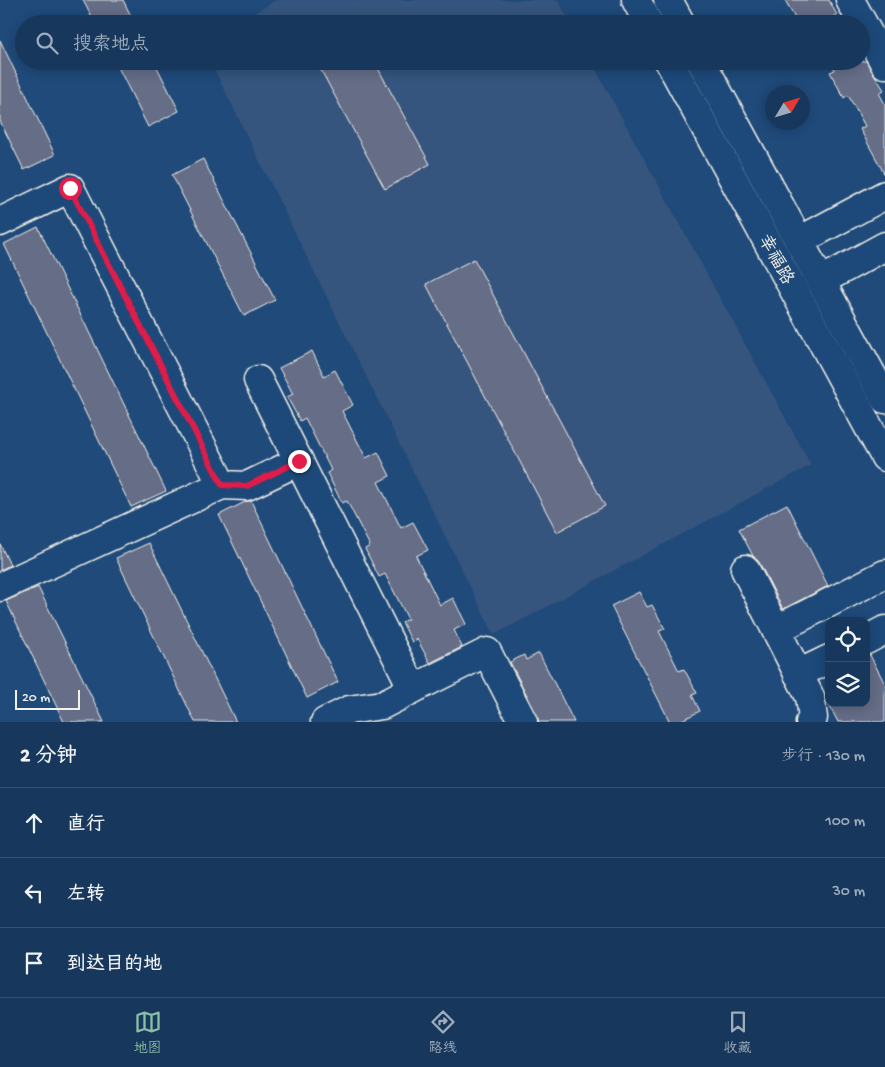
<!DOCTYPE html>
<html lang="zh">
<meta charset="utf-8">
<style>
body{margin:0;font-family:"Gochi Hand","LXGW WenKai TC",sans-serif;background:#244365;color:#f1f3f6}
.controls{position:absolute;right:15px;bottom:15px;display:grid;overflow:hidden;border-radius:10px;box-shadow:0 2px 12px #0003}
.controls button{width:45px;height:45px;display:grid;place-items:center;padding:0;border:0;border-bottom:1px solid #365272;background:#17385c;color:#f1f3f6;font:25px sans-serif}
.compass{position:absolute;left:765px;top:85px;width:45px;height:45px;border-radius:50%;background:#17385c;box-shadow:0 2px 12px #0003;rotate:52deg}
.scale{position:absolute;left:15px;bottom:12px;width:65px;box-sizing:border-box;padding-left:5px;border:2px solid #f4f1e8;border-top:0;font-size:14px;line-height:18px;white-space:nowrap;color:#f4f1e8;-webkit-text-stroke:4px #1f4a7a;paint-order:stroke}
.stop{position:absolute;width:15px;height:15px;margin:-11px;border:4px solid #e11d48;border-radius:50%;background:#fff}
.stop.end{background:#e11d48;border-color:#fff;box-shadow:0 1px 5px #0008}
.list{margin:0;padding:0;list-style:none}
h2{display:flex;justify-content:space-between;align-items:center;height:65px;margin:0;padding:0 20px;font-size:21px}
h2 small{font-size:16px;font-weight:400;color:#9eacbb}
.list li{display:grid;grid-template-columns:32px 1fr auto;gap:15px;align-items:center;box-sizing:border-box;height:70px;padding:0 20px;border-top:1px solid #365272}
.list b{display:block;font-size:19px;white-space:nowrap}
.list em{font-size:16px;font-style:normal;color:#9eacbb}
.icon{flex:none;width:28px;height:28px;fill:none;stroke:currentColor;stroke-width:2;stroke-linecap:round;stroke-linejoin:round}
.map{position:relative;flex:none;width:885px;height:722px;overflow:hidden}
.search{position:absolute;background:#17385c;box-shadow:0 2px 12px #0003;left:15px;right:15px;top:15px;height:55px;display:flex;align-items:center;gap:12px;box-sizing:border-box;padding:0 18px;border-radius:28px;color:#9eacbb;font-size:19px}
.sheet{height:275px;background:#17385c}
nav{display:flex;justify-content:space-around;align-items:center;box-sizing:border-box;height:70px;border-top:1px solid #365272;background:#17385c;font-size:14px;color:#9eacbb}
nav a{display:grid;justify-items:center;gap:2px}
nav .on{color:#8abfa5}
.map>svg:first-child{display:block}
.built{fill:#34547e}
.building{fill:#656d87;stroke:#f4f1e8}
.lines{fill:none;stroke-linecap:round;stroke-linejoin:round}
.minor-casing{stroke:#f4f1e8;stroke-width:31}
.minor{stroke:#1f4a7a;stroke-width:28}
.route{stroke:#e11d48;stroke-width:6}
.labels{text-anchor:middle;stroke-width:4;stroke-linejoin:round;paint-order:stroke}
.street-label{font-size:18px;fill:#f4f1e8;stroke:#1f4a7a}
</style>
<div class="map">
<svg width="885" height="722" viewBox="0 0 885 722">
<rect width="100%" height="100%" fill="#1f4a7a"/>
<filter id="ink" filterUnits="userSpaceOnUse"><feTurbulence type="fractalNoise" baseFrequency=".02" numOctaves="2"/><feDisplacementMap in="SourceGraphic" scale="10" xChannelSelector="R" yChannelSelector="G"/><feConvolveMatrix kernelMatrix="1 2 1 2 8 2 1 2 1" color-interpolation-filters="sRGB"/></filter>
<g filter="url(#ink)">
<g class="built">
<path d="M276,0H558L571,24H236Z"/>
<path d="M210,61H591L811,465L494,635Z"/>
</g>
<g class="building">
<path d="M83,0H123L135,24H95Z"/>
<path d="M785,0H829L837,15L820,24H798Z"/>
<path d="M0,40L55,155L24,170L0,121Z"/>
<path d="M115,61H154L179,111L148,127Z"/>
<path d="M316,61H374L430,164L385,189Z"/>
<path d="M830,61H866L884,90L879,93L885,104V175L860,129L865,126L848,95L844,98L830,72L835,70Z"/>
<path d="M203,159L275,300L244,316L172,175Z"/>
<path d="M38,227L166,491L131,507L4,244Z"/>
<path d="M474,259L605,506L557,532L426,284Z"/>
<path d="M312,351L324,376L335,370L353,405L342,411L366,458L378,452L390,476L378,482L401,528L413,522L428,550L416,556L440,605L453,598L466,624L454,630L462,647L430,663L417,639L412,642L402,622L408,619L385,574L379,577L365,549L370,546L347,501L342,503L327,473L331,470L305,418L300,421L287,397L293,394L279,368Z"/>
<path d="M247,501H251L338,682L307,698L219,515Z"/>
<path d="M787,504L828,586L783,609L759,562L753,556L739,529Z"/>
<path d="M149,543L236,722H195L116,558Z"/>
<path d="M0,544L10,565L0,570Z"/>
<path d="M38,587L104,722H64L6,601Z"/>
<path d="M639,592L647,607L652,605L665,629L659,631L679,671L684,669L697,693L692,695L700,711L678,722H670L611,606Z"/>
<path d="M539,653L574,722H539L537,715L510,662L524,655L526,660Z"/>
<path d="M866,655H870L885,684V722H838L828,703H866Z"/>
</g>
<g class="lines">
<defs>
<g id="minor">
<path d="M636,0L649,24"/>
<path d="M668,0L681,24"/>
<path d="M850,0L885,64"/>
<path d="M669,61L885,457"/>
<path d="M701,61L885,399"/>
<path d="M0,222L70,188L222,485"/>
<path d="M799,241L885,195"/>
<path d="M821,281L885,246"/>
<path d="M258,380L413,689L382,705L349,710L325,722"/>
<path d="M745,569L810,697L813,718L810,722"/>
<path d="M0,587L222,485L247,486L299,461"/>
<path d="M776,630L885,574"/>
<path d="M866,640L885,630"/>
<path d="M798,674L829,659"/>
<path d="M413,689L487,652L523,722"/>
</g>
</defs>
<use href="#minor" class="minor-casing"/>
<use href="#minor" class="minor"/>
</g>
</g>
<g class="lines" filter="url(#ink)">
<path class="route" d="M70,188L222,485L247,486L299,461"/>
</g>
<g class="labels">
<g class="street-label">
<text transform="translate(777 259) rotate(61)" y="6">幸福路</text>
</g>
</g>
</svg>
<div class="controls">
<button><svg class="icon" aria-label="locate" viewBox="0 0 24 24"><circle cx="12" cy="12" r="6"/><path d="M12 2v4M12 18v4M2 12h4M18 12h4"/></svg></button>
<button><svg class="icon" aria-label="layers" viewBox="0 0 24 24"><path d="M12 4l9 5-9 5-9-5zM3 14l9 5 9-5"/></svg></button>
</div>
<svg class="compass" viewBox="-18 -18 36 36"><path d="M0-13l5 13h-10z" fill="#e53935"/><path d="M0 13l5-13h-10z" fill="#9eacbb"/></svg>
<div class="scale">20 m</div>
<div class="stop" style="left:70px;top:188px"></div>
<div class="stop end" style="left:299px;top:461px"></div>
<div class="search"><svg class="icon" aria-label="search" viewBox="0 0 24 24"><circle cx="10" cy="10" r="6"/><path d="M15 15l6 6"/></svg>搜索地点</div>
</div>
<section class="sheet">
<h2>2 分钟<small>步行 · 130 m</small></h2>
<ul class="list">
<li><svg class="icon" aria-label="ahead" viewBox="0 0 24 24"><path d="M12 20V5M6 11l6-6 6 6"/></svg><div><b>直行</b></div><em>100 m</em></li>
<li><svg class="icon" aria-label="left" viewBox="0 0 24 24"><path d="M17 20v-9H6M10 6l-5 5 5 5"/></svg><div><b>左转</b></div><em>30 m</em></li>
<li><svg class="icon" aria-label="arrive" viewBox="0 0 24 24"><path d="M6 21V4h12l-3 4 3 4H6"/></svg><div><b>到达目的地</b></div></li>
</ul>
</section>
<nav>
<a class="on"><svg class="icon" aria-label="map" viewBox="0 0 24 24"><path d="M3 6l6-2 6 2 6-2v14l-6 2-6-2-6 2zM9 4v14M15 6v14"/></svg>地图</a>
<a><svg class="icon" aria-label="directions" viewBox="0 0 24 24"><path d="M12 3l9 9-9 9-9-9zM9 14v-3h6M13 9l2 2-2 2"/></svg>路线</a>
<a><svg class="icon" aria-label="saved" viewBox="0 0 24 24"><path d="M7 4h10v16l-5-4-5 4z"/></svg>收藏</a>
</nav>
